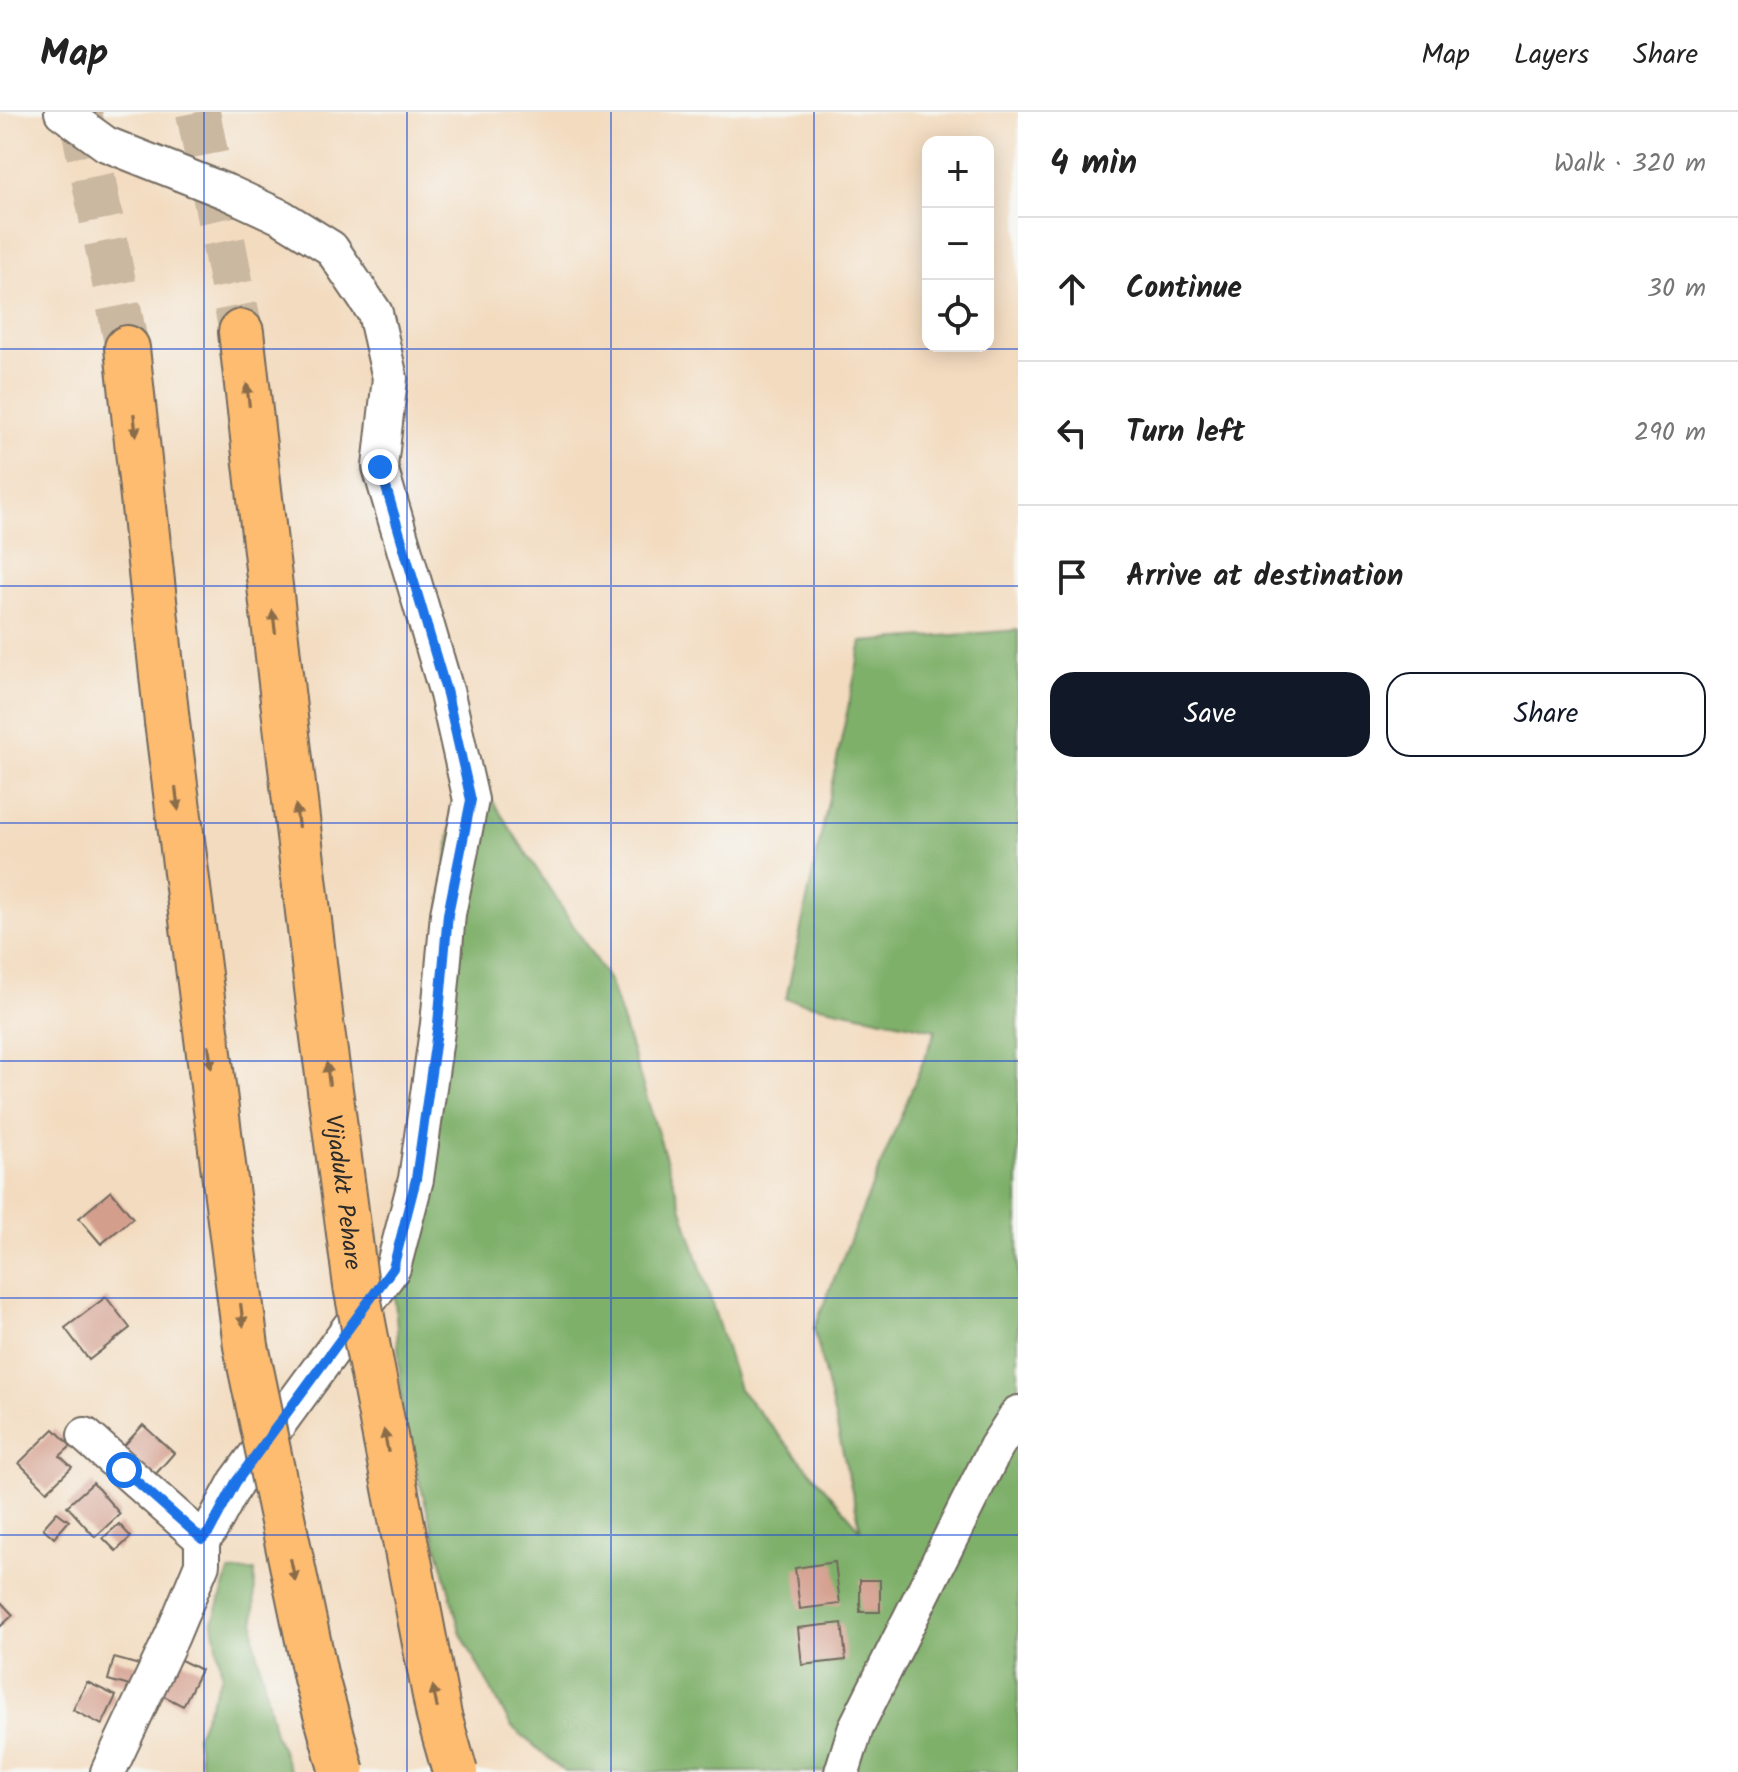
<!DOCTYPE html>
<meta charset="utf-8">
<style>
body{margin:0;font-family:Kalam,sans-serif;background:#f2f2f2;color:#222}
.controls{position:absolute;right:24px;top:24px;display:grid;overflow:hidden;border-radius:16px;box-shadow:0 4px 20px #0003}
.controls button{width:72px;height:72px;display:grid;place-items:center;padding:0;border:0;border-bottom:2px solid #e0e0e0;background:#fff;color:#222;font:40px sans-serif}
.stop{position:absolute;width:24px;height:24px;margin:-18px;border:6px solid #1a73e8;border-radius:50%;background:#fff}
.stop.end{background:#1a73e8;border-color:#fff;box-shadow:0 2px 8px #0008}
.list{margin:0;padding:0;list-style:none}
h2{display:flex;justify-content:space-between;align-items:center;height:104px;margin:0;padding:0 32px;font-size:34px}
h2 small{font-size:26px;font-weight:400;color:#767676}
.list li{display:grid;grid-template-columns:52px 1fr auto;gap:24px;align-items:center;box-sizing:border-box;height:144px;padding:0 32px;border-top:2px solid #e0e0e0}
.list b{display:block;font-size:30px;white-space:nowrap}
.list em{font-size:26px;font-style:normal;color:#767676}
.actions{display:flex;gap:16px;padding:24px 32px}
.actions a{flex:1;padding:18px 0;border:2px solid #111827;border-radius:24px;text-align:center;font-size:28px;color:#111827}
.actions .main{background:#111827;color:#fff}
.icon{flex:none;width:44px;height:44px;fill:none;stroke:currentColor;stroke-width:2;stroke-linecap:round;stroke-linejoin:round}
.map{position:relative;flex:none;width:1018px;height:1660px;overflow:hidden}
header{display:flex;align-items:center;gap:48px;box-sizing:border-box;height:112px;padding:0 40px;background:#fff;border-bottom:2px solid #e0e0e0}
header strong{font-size:38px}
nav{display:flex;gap:44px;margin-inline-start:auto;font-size:28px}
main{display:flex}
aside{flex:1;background:#fff}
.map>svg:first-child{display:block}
.forest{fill:#7fb06b;stroke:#556e4b;stroke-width:2}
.building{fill:#d49e8d}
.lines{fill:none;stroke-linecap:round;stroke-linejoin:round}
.highway-tunnel{stroke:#cbb8a1;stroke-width:44;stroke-dasharray:44 22;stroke-linecap:butt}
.minor-casing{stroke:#71695f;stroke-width:38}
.highway-casing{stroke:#71695f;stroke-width:48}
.minor{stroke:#fff;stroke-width:34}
.highway{stroke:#fdbc70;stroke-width:44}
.highway-bridge-casing{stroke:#71695f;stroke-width:48;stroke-linecap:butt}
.highway-bridge{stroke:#fdbc70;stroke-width:44}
.oneway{fill:#8a6c4a}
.route{stroke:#1a73e8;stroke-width:10}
.grid{fill:none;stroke:#1d4ed8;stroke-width:2;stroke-opacity:0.55}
.labels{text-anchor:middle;stroke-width:8;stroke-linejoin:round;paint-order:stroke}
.street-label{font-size:24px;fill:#2b2b2b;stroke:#f6f6f2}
</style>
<header>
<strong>Map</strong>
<nav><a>Map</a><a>Layers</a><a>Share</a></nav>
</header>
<main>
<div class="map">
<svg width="1018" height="1660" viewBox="0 0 1018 1660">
<rect width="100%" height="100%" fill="#f6f6f2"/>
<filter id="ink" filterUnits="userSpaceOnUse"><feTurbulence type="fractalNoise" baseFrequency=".0125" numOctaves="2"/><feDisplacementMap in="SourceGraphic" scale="16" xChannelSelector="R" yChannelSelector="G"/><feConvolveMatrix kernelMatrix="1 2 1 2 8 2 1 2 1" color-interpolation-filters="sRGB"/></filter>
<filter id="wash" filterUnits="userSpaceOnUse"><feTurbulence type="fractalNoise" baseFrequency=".006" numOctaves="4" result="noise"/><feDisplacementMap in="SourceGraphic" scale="32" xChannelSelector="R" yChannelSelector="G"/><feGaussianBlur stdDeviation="1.8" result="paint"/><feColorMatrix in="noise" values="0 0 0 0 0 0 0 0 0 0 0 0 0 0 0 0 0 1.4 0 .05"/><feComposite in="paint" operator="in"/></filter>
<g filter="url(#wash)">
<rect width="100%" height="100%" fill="#f3dbbf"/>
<g class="forest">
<path d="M1018,518V1660H565L511,1614L461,1522L403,1309L393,1156L404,1105L460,639L610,870L739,1277L861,1418L814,1216L936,918L786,887L862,530Z"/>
<path d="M255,1459L254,1526L275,1622L291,1660H203L196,1625L222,1563L213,1510L229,1460Z"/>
</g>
<g id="blocks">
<g class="building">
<path d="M111,1079L133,1106L101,1132L79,1106Z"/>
<path d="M106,1185L130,1216L89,1248L65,1216Z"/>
<path d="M143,1313L174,1341L154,1364L122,1336Z"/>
<path d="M54,1317L71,1334L60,1344L72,1355L47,1379L19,1351Z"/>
<path d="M93,1371L120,1402L95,1425L67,1394Z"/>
<path d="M57,1400L69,1409L54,1426L43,1416Z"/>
<path d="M119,1412L131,1425L116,1439L103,1426Z"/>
<path d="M835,1450L840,1492L800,1497L795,1456Z"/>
<rect x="860" y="1468" width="20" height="32"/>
<path d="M0,1489L13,1503L0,1515Z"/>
<path d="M842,1511L846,1548L802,1553L798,1516Z"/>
<path d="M175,1545L201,1558L183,1594L158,1581Z"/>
<path d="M114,1546L143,1554L137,1576L108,1568Z"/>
<path d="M87,1570L116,1584L102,1613L73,1598Z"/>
</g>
</g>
</g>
<g filter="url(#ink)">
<use href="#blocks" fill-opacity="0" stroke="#71695f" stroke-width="2"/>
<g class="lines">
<g class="highway-tunnel">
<path d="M80,0L127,236"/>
<path d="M198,0L241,220"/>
</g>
<defs>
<g id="minor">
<path d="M62,0L106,32L227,80L281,105L331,136L375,201L390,266L380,355L447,582L471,688L448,802L438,912L416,1067L393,1156L236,1370L209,1420L202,1427"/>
<path d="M85,1323L202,1427V1452L172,1524L108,1660"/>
<path d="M842,1660L856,1615L996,1335L1018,1301"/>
</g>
<g id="highway">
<path d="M241,220L283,588"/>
<path d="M127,236L167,610"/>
</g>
</defs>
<use href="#minor" class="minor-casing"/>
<use href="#highway" class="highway-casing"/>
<use href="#minor" class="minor"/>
<use href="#highway" class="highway"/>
<defs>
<g id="highway-bridge">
<path id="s1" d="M283,588L321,910L356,1174L439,1604L455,1660"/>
<path d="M167,610L246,1234L316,1566L342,1660"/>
</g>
</defs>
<use href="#highway-bridge" class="highway-bridge-casing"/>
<use href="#highway-bridge" class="highway-bridge"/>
</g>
<defs><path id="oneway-solid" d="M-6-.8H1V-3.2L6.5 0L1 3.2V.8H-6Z" transform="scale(2)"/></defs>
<g class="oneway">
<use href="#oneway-solid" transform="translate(248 283) rotate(-97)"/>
<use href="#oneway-solid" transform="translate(135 313) rotate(84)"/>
<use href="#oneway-solid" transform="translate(274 510) rotate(-97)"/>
<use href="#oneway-solid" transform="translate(177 687) rotate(83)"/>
<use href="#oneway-solid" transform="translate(297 704) rotate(-97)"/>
<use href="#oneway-solid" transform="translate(210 945) rotate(83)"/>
<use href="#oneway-solid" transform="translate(328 962) rotate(-97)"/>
<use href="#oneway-solid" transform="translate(242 1203) rotate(83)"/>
<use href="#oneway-solid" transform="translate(386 1329) rotate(-101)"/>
<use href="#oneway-solid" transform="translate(293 1458) rotate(78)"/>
<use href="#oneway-solid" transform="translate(435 1585) rotate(-101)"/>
</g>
</g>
<g class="lines" filter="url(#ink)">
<path class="route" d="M124,1358L202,1427L209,1420L236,1370L393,1156L416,1067L438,912L448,802L471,688L447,582L380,355"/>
</g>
<path class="grid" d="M204,0V1660M407,0V1660M611,0V1660M814,0V1660M0,237H1018M0,474H1018M0,711H1018M0,949H1018M0,1186H1018M0,1423H1018"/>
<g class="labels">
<g class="street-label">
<text dy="8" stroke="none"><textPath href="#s1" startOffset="496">Vijadukt Pehare</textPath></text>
</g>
</g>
</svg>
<div class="controls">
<button>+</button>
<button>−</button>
<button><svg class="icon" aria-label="locate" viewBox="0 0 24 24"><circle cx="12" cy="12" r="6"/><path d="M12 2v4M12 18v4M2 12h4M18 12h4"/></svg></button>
</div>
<div class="stop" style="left:124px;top:1358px"></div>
<div class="stop end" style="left:380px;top:355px"></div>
</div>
<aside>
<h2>4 min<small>Walk · 320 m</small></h2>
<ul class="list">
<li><svg class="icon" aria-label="ahead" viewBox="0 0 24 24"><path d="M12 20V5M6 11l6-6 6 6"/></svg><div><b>Continue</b></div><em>30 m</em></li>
<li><svg class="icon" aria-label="left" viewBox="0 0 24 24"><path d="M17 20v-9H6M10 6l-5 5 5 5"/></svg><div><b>Turn left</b></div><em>290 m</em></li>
<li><svg class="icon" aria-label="arrive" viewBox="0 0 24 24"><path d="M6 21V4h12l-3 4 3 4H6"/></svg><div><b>Arrive at destination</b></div></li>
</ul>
<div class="actions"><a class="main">Save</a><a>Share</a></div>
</aside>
</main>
